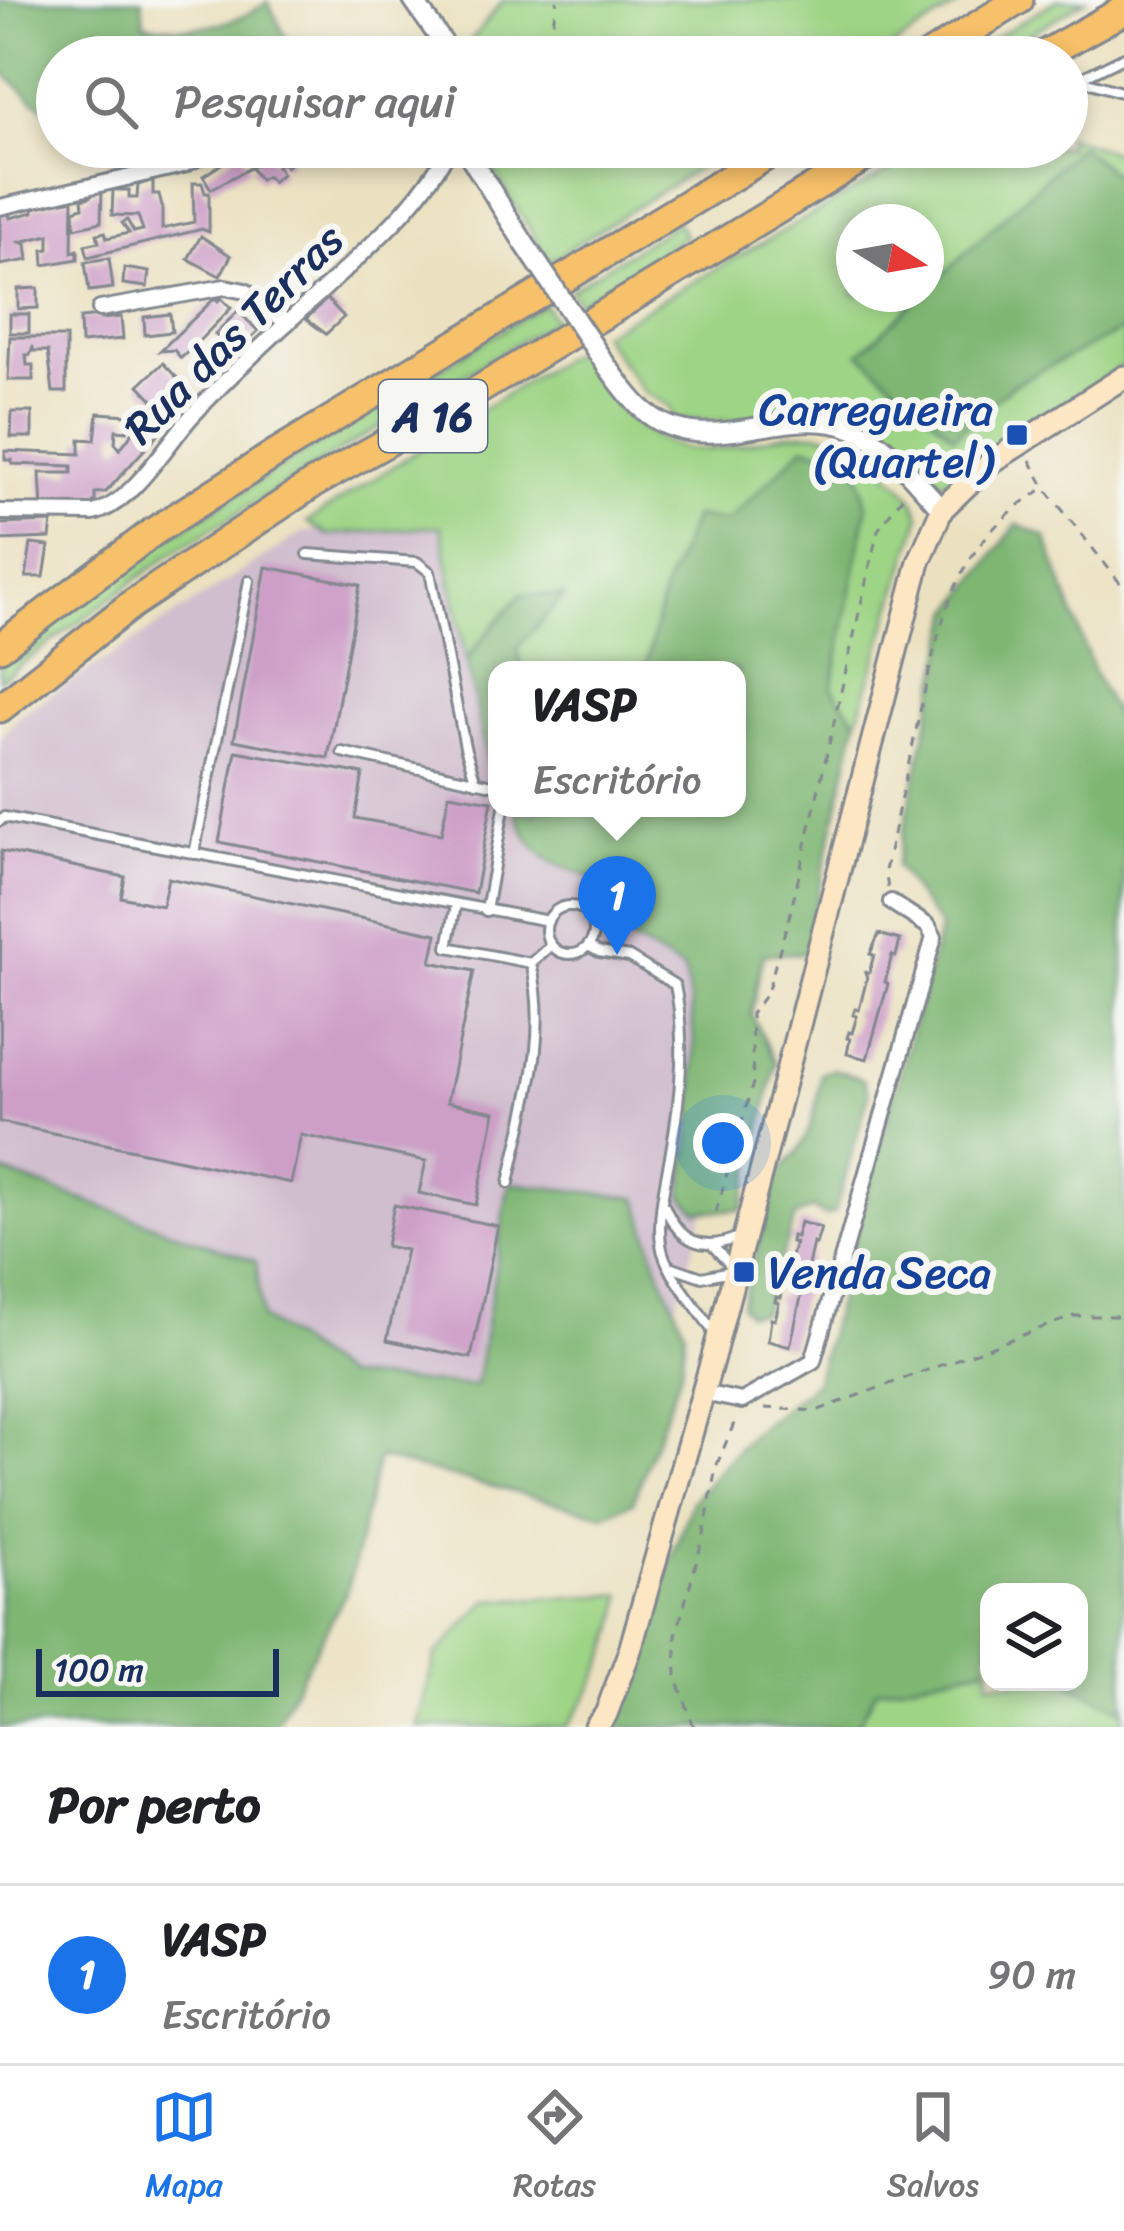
<!DOCTYPE html>
<html lang="pt">
<meta charset="utf-8">
<style>
body{margin:0;font-family:Sriracha,sans-serif;background:#f6f6f6;color:#202124}
.controls{position:absolute;right:36px;bottom:36px;display:grid;overflow:hidden;border-radius:24px;box-shadow:0 6px 18px #0003}
.controls button{width:108px;height:108px;display:grid;place-items:center;padding:0;border:0;border-bottom:3px solid #e0e0e0;background:#fff;color:#202124;font:60px sans-serif}
.compass{position:absolute;left:836px;top:204px;width:108px;height:108px;border-radius:50%;background:#fff;box-shadow:0 6px 18px #0003;rotate:101deg}
.scale{position:absolute;left:36px;bottom:30px;width:243px;box-sizing:border-box;padding-left:12px;border:6px solid #1b2f5e;border-top:0;font-size:33px;line-height:42px;white-space:nowrap;color:#1b2f5e;-webkit-text-stroke:9px #f6f6f2;paint-order:stroke}
.you{position:absolute;left:723px;top:1143px;width:42px;height:42px;margin:-30px;border:9px solid #fff;border-radius:50%;background:#1a73e8;box-shadow:0 0 0 18px #1a73e833}
.badge{display:grid;place-items:center;width:78px;height:78px;border-radius:50%;background:#1a73e8;color:#fff;font-size:39px;font-weight:700}
.pin{position:absolute;translate:-50% -99px;filter:drop-shadow(0 3px 6px #0008)}
.pin::after{content:'';position:absolute;top:63px;width:42px;height:36px;background:inherit;clip-path:polygon(0 0,100% 0,50% 100%)}
.popup{position:absolute;left:488px;top:661px;width:258px;height:156px;box-sizing:border-box;display:grid;place-content:center;border-radius:24px;background:#fff;filter:drop-shadow(0 3px 9px #0005);font-size:39px;white-space:nowrap;color:#757577}
.popup b{font-size:45px;color:#202124}
.popup::after{content:'';position:absolute;left:50%;top:100%;margin-left:-24px;border:24px solid transparent;border-top-color:#fff}
.list{margin:0;padding:0;list-style:none}
h2{display:flex;justify-content:space-between;align-items:center;height:156px;margin:0;padding:0 48px;font-size:51px}
h2 small{font-size:39px;font-weight:400;color:#757577}
.list li{display:grid;grid-template-columns:78px 1fr auto;gap:36px;align-items:center;box-sizing:border-box;height:180px;padding:0 48px;border-top:3px solid #e0e0e0}
.list b{display:block;font-size:45px;white-space:nowrap}
.list p{margin:0;font-size:39px;white-space:nowrap;color:#757577}
.list em{font-size:39px;font-style:normal;color:#757577}
.icon{flex:none;width:66px;height:66px;fill:none;stroke:currentColor;stroke-width:2;stroke-linecap:round;stroke-linejoin:round}
.map{position:relative;flex:none;width:1124px;height:1727px;overflow:hidden}
.search{position:absolute;background:#fff;box-shadow:0 6px 18px #0003;left:36px;right:36px;top:36px;height:132px;display:flex;align-items:center;gap:30px;box-sizing:border-box;padding:0 42px;border-radius:66px;color:#757577;font-size:45px}
.sheet{height:336px;background:#fff}
nav{display:flex;justify-content:space-around;align-items:center;box-sizing:border-box;height:168px;border-top:3px solid #e0e0e0;background:#fff;font-size:33px;color:#757577}
nav a{display:grid;justify-items:center;gap:6px}
nav .on{color:#1a73e8}
.map>svg:first-child{display:block}
.industrial{fill:#d0bdcd}
.green{fill:#9ed485;stroke:#5c8272;stroke-width:3}
.forest{fill:#7eb672;stroke:#4c7268;stroke-width:3}
.building{fill:#cd9fc7}
.lines{fill:none;stroke-linecap:round;stroke-linejoin:round}
.service-casing{stroke:#83888f;stroke-width:14}
.minor-casing{stroke:#83888f;stroke-width:20}
.tertiary-casing{stroke:#83888f;stroke-width:24}
.secondary-casing{stroke:#83888f;stroke-width:27}
.motorway-casing{stroke:#83888f;stroke-width:33}
.path{stroke:#83888f;stroke-width:3;stroke-dasharray:9 9;stroke-linecap:butt}
.service{stroke:#fff;stroke-width:8}
.minor{stroke:#fff;stroke-width:14}
.tertiary{stroke:#fff;stroke-width:18}
.secondary{stroke:#fce6c4;stroke-width:21}
.motorway{stroke:#f7c06b;stroke-width:27}
.tertiary-bridge-casing{stroke:#83888f;stroke-width:24;stroke-linecap:butt}
.tertiary-bridge{stroke:#fff;stroke-width:18}
.transit-dot{fill:#1a4fb4;stroke:#f6f6f2;stroke-width:4.5}
.labels{text-anchor:middle;stroke-width:12;stroke-linejoin:round;paint-order:stroke}
.shield{fill:#f6f6f2;stroke:#5d6b8a;stroke-width:3}
.shield-label{font-size:42px;font-weight:bold;fill:#1b2f5e}
.street-label{font-size:45px;fill:#1b2f5e;stroke:#f6f6f2}
.transit-label{font-size:45px;fill:#164399;stroke:#f6f6f2;text-anchor:end}
</style>
<div class="map">
<svg width="1124" height="1727" viewBox="0 0 1124 1727">
<rect width="100%" height="100%" fill="#f6f6f2"/>
<filter id="ink" filterUnits="userSpaceOnUse"><feTurbulence type="fractalNoise" baseFrequency=".00833" numOctaves="2"/><feDisplacementMap in="SourceGraphic" scale="24" xChannelSelector="R" yChannelSelector="G"/><feConvolveMatrix kernelMatrix="1 2 1 2 8 2 1 2 1" color-interpolation-filters="sRGB"/></filter>
<filter id="wash" filterUnits="userSpaceOnUse"><feTurbulence type="fractalNoise" baseFrequency=".004" numOctaves="4" result="noise"/><feDisplacementMap in="SourceGraphic" scale="48" xChannelSelector="R" yChannelSelector="G"/><feGaussianBlur stdDeviation="2.7" result="paint"/><feColorMatrix in="noise" values="0 0 0 0 0 0 0 0 0 0 0 0 0 0 0 0 0 1.4 0 .05"/><feComposite in="paint" operator="in"/></filter>
<g filter="url(#wash)">
<rect width="100%" height="100%" fill="#ebe1c0"/>
<path class="industrial" d="M441,526L497,685V808H591L687,848L724,1143L669,1331L511,1452L0,1258V738L20,715L303,532Z"/>
<g class="green">
<path d="M503,0H967L876,57H472L469,43Z"/>
<path d="M1057,0H1086L991,57H963Z"/>
<path d="M1067,136L1124,156V182L1079,146L926,291V222H854V294H922L860,353L953,435L1012,385L1124,329V365L944,482C904,474 889,420 851,405C820,392 772,415 740,420C719,423 695,419 674,419L669,406L644,392L601,334L932,147H1067Z"/>
<path d="M479,147H732L549,261Z"/>
<path d="M678,222L685,236L579,303L570,290Z"/>
<path d="M544,304L554,320L171,554L0,680V661L7,655L143,553Z"/>
<path d="M575,350C598,384 625,424 665,442C741,475 802,388 882,467C899,483 914,494 920,517L857,721L832,688L867,507L805,446L664,590L645,670H521L517,647L562,596L521,594L466,659L441,526L327,535L307,522Z"/>
<path d="M622,1595C617,1638 594,1693 566,1727H417L436,1655L488,1600Z"/>
<path d="M989,1666V1682H1066L1124,1710V1727H857L876,1690Z"/>
</g>
<g class="forest">
<path d="M0,0H142L144,24C187,33 231,28 268,2L296,57H57V114L33,100L0,69Z"/>
<path d="M1079,146L1124,182V329L1012,385L954,436L860,353Z"/>
<path d="M805,446L857,461L867,507L832,688L857,721L805,953L763,954L751,1014L776,1063L742,1210L697,1211L682,1195C694,1119 702,1046 684,970L610,928L604,900L588,876C547,864 530,852 516,811L537,814L538,808H737V670H645L664,590L694,517L728,521Z"/>
<path d="M1017,524L1046,537L1093,670L1124,733V1710L1066,1682H1079V1592H989V1666L876,1690L857,1727H612L692,1501L751,1434L815,1383L940,928L896,866L953,610Z"/>
<path d="M521,594L564,596L518,647L521,670H497V770L489,766L466,659Z"/>
<path d="M834,1069L863,1079L869,1094L835,1212L825,1216L812,1208L795,1217L762,1313L748,1314L741,1305L780,1169C811,1148 816,1108 821,1073Z"/>
<path d="M0,1171L256,1261L262,1318L345,1377L476,1386L509,1183L638,1198L657,1265L685,1330L681,1371L633,1502L604,1515L378,1458L348,1589L274,1727H0Z"/>
</g>
<g id="blocks">
<g class="building">
<path d="M248,147H263L282,174L272,182L267,176L260,180L251,168L258,163Z"/>
<path d="M266,147H320L301,159L291,148L284,152L291,163L286,167L282,162L278,165Z"/>
<path d="M240,152L250,168L211,189L203,176Z"/>
<path d="M153,180V194H159L162,207V229L194,222L193,183H202L205,193H209V232L202,229L88,257L85,245L99,242L97,234L105,232L107,238L129,233L122,223L127,220L134,232L143,230L138,216L112,215L113,190H129V198H137L138,185Z"/>
<path d="M102,190L101,222L75,228L74,210L83,207L82,199L90,197V193Z"/>
<path d="M73,198L72,252L78,250V259L44,265L43,250L49,249V235L20,242L26,244L28,260L0,265V214L9,213L10,218L34,212L33,207Z"/>
<path d="M201,236L231,256L220,276L188,259Z"/>
<path d="M109,258L113,288L89,291L85,262Z"/>
<path d="M124,268L149,272L147,287L123,284Z"/>
<path d="M38,288V308L18,309V289Z"/>
<path d="M215,298L218,301L221,298L231,308L197,343L181,358L174,350L160,351Z"/>
<path d="M327,299L344,317L326,334L306,319Z"/>
<path d="M238,311L258,331L234,354L215,334Z"/>
<rect x="10" y="314" width="19" height="19"/>
<path d="M170,314L172,332L145,335L144,317Z"/>
<path d="M101,316V319L121,317L123,339L81,343L80,318Z"/>
<path d="M10,337H66V392H53L48,351H33V346L30,355H26L27,365H33V380H8Z"/>
<path d="M163,363L182,383L159,406L139,385Z"/>
<path d="M12,412H32V437H11Z"/>
<path d="M98,413L128,415L127,431L116,430L115,443L120,449L144,417L170,421L106,492L95,493V501L90,505L42,509L40,473H72V466L12,464V460H5V451L80,454V439L95,440Z"/>
<path d="M52,522L50,538L0,540V524Z"/>
<path d="M31,544L49,546L44,577H26Z"/>
<path d="M266,567L360,585L328,758L234,740Z"/>
<path d="M236,751L363,774L355,818L441,834L449,794L492,801L475,893L219,842Z"/>
<path d="M1,851L125,877L121,897L162,906L168,878L437,934L431,962L474,971L447,1102L495,1112L476,1205L419,1193L426,1161L301,1135L291,1183L0,1122Z"/>
<path d="M879,934L900,940L896,956L892,955L885,982L888,984L867,1059L847,1054L850,1039L847,1038L849,1032L852,1033L857,1016L853,1015L855,1009L859,1010L867,978L865,972L869,973L874,955L870,954Z"/>
<path d="M394,1205L498,1226L471,1358L387,1340L406,1250L386,1246Z"/>
<path d="M800,1222L821,1228L816,1244L813,1243L790,1347L768,1341L771,1319L775,1320L779,1303L775,1302L776,1297L781,1298L788,1266L785,1265L786,1259L790,1260L795,1243L791,1242L792,1236L796,1237Z"/>
</g>
</g>
</g>
<g filter="url(#ink)">
<use href="#blocks" fill-opacity="0" stroke="#83888f" stroke-width="3"/>
<g class="lines">
<defs>
<g id="service">
<path d="M1079,79L1124,57"/>
<path d="M1067,80L1078,79L1124,93"/>
<path d="M308,554L417,562L430,572L465,747L476,782"/>
<path d="M342,752L497,786"/>
<path d="M0,821L4,817L548,921"/>
<path d="M194,854L249,581"/>
<path d="M456,905L448,947L531,963"/>
<circle cx="570" cy="930" r="24"/>
<path d="M486,911L504,808"/>
<path d="M588,946L599,952L629,957L675,985C686,1040 681,1095 671,1151C666,1180 657,1214 661,1244C665,1274 698,1306 713,1332"/>
<path d="M509,1183C524,1110 550,1037 531,963L551,945"/>
<path d="M665,1207C679,1241 703,1253 738,1237"/>
<path d="M673,1267L702,1277L735,1270L712,1245"/>
</g>
<g id="minor">
<path d="M0,207L183,165L220,147"/>
<path d="M100,309L225,287L245,291L287,323"/>
<path d="M0,512L93,513C130,505 165,447 190,418C235,369 287,323 336,278C379,238 422,200 450,147"/>
<path d="M703,1393L742,1401L813,1361L934,937L928,926L891,902"/>
</g>
<g id="tertiary">
<path d="M413,0L453,57"/>
<path d="M464,147L524,243"/>
<path d="M606,365C617,379 628,396 641,408C703,466 784,400 854,429C889,443 916,483 942,509"/>
</g>
<path id="secondary" d="M596,1727L606,1714L630,1650L713,1357L919,562L942,509L990,463L1124,377"/>
<g id="motorway">
<path d="M927,57L1019,0"/>
<path d="M1040,57L1124,10"/>
<path d="M0,647L153,532L278,452L781,147"/>
<path d="M0,708L132,604L311,485L467,397L881,147"/>
</g>
</defs>
<use href="#service" class="service-casing"/>
<use href="#minor" class="minor-casing"/>
<use href="#tertiary" class="tertiary-casing"/>
<use href="#secondary" class="secondary-casing"/>
<use href="#motorway" class="motorway-casing"/>
<g class="path">
<path d="M547,57L557,0"/>
<path d="M519,147L532,161L547,147"/>
<path d="M1030,460L1045,488L1124,588"/>
<path d="M888,888L885,871C896,819 908,768 919,716C941,620 953,542 1045,488"/>
<path d="M716,1212L753,1083L751,1014L767,993L791,910L878,530L906,492"/>
<path d="M765,1408L816,1411L1074,1316H1124"/>
<path d="M694,1727L676,1676V1635L704,1535L716,1467L737,1416"/>
</g>
<use href="#service" class="service"/>
<use href="#minor" class="minor"/>
<use href="#tertiary" class="tertiary"/>
<use href="#secondary" class="secondary"/>
<use href="#motorway" class="motorway"/>
<defs>
<path id="tertiary-bridge" d="M524,243L606,365"/>
</defs>
<use href="#tertiary-bridge" class="tertiary-bridge-casing"/>
<use href="#tertiary-bridge" class="tertiary-bridge"/>
</g>
</g>
<g class="transit-dot">
<rect x="1005" y="423" width="24" height="24" rx="6"/>
<rect x="732" y="1260" width="24" height="24" rx="6"/>
</g>
<g class="labels">
<rect class="shield" x="379" y="380" width="108" height="72" rx="9"/>
<g class="shield-label">
<text x="433" y="431">A 16</text>
</g>
<g class="street-label">
<text transform="translate(233 333) rotate(-45)" y="16">Rua das Terras</text>
</g>
<g class="transit-label">
<text x="993" y="425">Carregueira<tspan x="993" dy="52">(Quartel)</tspan></text>
<text x="768" y="1288" text-anchor="start">Venda Seca</text>
</g>
</g>
</svg>
<div class="controls">
<button><svg class="icon" aria-label="layers" viewBox="0 0 24 24"><path d="M12 4l9 5-9 5-9-5zM3 14l9 5 9-5"/></svg></button>
</div>
<svg class="compass" viewBox="-18 -18 36 36"><path d="M0-13l5 13h-10z" fill="#e53935"/><path d="M0 13l5-13h-10z" fill="#757577"/></svg>
<div class="scale">100 m</div>
<div class="you"></div>
<div class="pin badge" style="left:617px;top:955px">1</div>
<div class="popup"><b>VASP</b>Escritório</div>
<div class="search"><svg class="icon" aria-label="search" viewBox="0 0 24 24"><circle cx="10" cy="10" r="6"/><path d="M15 15l6 6"/></svg>Pesquisar aqui</div>
</div>
<section class="sheet">
<h2>Por perto<small></small></h2>
<ul class="list">
<li><span class="badge">1</span><div><b>VASP</b><p>Escritório</p></div><em>90 m</em></li>
</ul>
</section>
<nav>
<a class="on"><svg class="icon" aria-label="map" viewBox="0 0 24 24"><path d="M3 6l6-2 6 2 6-2v14l-6 2-6-2-6 2zM9 4v14M15 6v14"/></svg>Mapa</a>
<a><svg class="icon" aria-label="directions" viewBox="0 0 24 24"><path d="M12 3l9 9-9 9-9-9zM9 14v-3h6M13 9l2 2-2 2"/></svg>Rotas</a>
<a><svg class="icon" aria-label="saved" viewBox="0 0 24 24"><path d="M7 4h10v16l-5-4-5 4z"/></svg>Salvos</a>
</nav>
